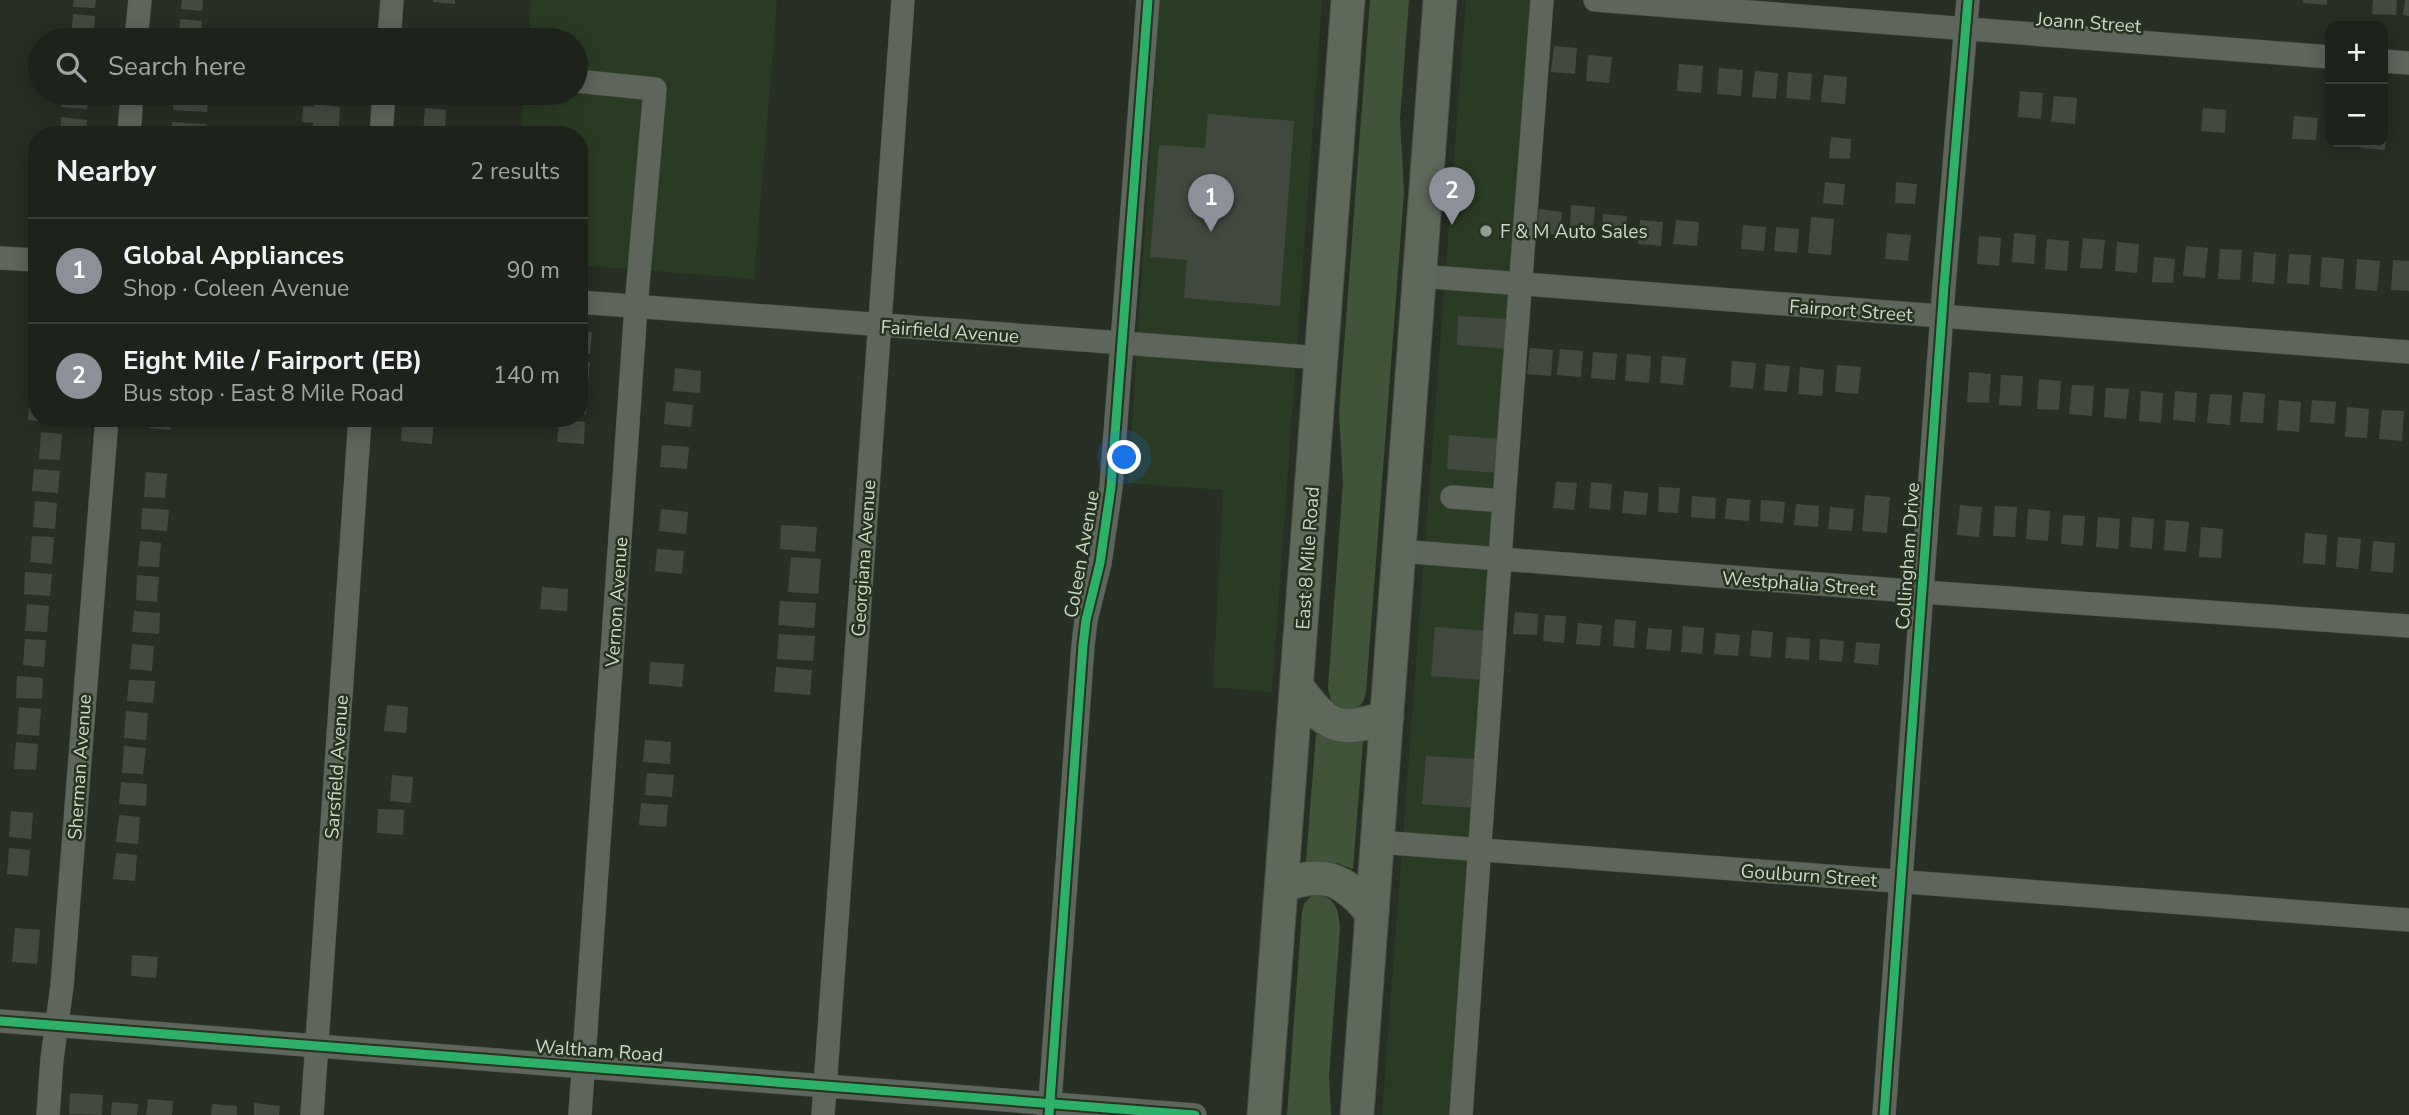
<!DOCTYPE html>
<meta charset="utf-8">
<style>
body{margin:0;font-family:"Nunito Sans",sans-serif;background:#2a2f28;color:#f1f3f6}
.controls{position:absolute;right:21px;top:21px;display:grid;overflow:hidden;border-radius:14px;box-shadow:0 4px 18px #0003}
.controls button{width:63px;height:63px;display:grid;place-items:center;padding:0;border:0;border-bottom:2px solid #3b403a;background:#1d231b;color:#f1f3f6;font:35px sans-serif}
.you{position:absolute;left:1125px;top:458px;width:24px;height:24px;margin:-18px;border:5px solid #fff;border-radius:50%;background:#1a73e8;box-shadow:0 0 0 10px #1a73e833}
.badge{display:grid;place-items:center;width:46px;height:46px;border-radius:50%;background:#8c9099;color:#fff;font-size:23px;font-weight:700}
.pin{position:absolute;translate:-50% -58px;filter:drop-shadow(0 2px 4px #0008)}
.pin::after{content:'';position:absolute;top:37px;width:24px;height:21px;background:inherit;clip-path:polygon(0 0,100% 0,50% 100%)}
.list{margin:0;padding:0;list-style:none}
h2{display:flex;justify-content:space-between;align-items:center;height:91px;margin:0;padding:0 28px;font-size:30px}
h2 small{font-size:23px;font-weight:400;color:#a0a4a3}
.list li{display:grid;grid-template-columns:46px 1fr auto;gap:21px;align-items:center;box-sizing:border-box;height:105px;padding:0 28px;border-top:2px solid #3b403a}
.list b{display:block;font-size:26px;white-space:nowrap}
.list p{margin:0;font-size:23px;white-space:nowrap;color:#a0a4a3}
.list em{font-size:23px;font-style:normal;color:#a0a4a3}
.icon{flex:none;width:38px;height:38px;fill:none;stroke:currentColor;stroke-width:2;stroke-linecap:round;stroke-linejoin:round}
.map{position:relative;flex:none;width:2409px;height:1115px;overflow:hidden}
.search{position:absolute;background:#1d231b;box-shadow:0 4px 18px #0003;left:28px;top:28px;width:560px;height:77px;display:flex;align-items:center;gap:18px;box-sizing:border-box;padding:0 24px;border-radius:38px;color:#a0a4a3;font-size:26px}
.panel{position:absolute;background:#1d231b;box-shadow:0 4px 18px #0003;left:28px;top:126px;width:560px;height:301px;border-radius:28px}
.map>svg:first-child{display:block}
.built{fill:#2a3b23}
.green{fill:#405537}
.building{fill:#424a40}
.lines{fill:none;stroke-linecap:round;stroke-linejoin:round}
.minor-casing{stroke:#454d43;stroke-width:24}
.highway-casing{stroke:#454d43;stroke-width:35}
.minor{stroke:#5e655b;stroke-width:23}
.highway{stroke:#5e695a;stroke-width:33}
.cycleway-casing{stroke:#25331f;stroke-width:13}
.cycleway{stroke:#2db169;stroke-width:9}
.poi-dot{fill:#939c90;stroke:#25331f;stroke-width:2.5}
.labels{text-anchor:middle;stroke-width:5;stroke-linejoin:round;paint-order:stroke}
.street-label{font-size:19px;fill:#cdd7ca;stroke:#25331f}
.poi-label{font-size:19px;fill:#cdd7ca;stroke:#25331f;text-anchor:start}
</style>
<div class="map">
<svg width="2409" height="1115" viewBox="0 0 2409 1115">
<rect width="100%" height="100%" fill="#272f24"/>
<g class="built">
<path d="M531,0H777L754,279L579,265V135H520L524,93H576V40H528Z"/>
<path d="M1160,0H1322L1272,692L1213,687L1223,490L1128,483Z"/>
<path d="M1466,0H1545L1466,1115H1382Z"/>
</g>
<g class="green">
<path d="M1370,0H1409L1400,119L1404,193L1366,692C1363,707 1357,709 1342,712L1332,704L1328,688L1343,482L1339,413Z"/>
<path d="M1316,734L1337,742L1361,740L1363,742L1353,869L1337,863H1308L1306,861Z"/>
<path d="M1312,895C1335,895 1338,907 1340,927L1329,1077L1331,1115H1287L1302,913L1304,904Z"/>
</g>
<g class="building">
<path d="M74,0H96L95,8L73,7Z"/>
<path d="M182,0H203L202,11L181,9Z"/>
<path d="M433,0H455V4L433,2Z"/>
<path d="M2303,0H2327V5L2303,3Z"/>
<path d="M2373,0H2397L2396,15L2372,14Z"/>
<path d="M2405,0H2409V16L2403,15Z"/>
<path d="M73,14L95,16L93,40H71Z"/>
<path d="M180,19L202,21L201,40H179Z"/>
<path d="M1554,46L1577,48L1575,74L1551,72Z"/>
<path d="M1588,55L1612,57L1609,83L1586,81Z"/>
<path d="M1679,64L1703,66L1701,93L1677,91Z"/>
<path d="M1719,68L1743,70L1741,96L1717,94Z"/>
<path d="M1755,71L1778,73L1776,99L1752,97Z"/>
<path d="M1788,72L1812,74L1810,100L1786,98Z"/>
<path d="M1824,75L1847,77L1845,104L1821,102Z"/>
<path d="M2020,91L2043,93L2041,119L2018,117Z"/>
<path d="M62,93H89L87,109L61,107Z"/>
<path d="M174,93H209L207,112L173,110Z"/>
<path d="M2054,96L2077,98L2075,124L2051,122Z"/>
<path d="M314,104L340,107L339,128L313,126V123L302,122L303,106L314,107Z"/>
<path d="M425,108L446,110L445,134L423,133Z"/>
<path d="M2203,108L2226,110L2225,133L2201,131Z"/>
<path d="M1208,114L1294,121L1280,306L1184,298L1187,260L1150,257L1159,145L1205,148Z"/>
<path d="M2294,116L2318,118L2316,140L2292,139Z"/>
<path d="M61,117L87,120L86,135H60Z"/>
<path d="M2383,118H2387L2385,150L2361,148V142H2383Z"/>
<path d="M172,122L207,124L206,135H172Z"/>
<path d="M1831,137L1851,139L1850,159L1829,158Z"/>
<path d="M1825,182L1845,184L1843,205L1823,203Z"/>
<path d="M1896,182L1917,184L1915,204L1895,203Z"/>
<path d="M1571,205L1595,207L1592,236L1569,234Z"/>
<path d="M1539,209L1562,212L1560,235L1537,233Z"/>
<path d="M1603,214L1627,216L1625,240L1601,238Z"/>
<path d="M1811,217L1834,219L1831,255L1808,253Z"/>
<path d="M1640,220L1663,222L1661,246L1638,244Z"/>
<path d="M1676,220L1699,222L1697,246L1673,244Z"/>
<path d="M1743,225L1766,227L1764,251L1741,249Z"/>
<path d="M1776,227L1799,229L1797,253L1774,251Z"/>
<path d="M1887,233L1911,235L1908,261L1885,259Z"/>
<path d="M2014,233L2036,235L2034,264L2012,262Z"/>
<path d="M1979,236L2001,238L1999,266L1977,264Z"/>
<path d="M2083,238L2105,240L2102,269L2080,268Z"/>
<path d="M2047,239L2069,241L2067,271L2045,269Z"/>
<path d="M2117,242L2139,244L2137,273L2115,271Z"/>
<path d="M2186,246L2208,248L2205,278L2183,276Z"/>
<path d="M2220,249L2242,250L2240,280L2218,279Z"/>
<path d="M2254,252L2276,254L2274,284L2252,282Z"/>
<path d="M2289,254L2311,255L2309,285L2287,283Z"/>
<path d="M2154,257L2175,259L2173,283L2152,282Z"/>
<path d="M2322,257L2344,259L2342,289L2320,287Z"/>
<path d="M2357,259L2380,261L2377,291L2355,289Z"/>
<path d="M2393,260L2409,261V291L2391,290Z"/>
<path d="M1458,316L1510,319L1508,349L1457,345Z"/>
<path d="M579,331L592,332L590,354L579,353Z"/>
<path d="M1530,348L1553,350L1551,376L1527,374Z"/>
<path d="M1560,349L1583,351L1581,377L1557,375Z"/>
<path d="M1593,352L1617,354L1615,380L1591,378Z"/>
<path d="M1627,354L1651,356L1649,383L1625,381Z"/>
<path d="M1662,356L1686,358L1683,385L1660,383Z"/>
<path d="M579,361L590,362L588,384L579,383Z"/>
<path d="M1732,361L1756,363L1753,389L1730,387Z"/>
<path d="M1766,364L1790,366L1787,392L1764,390Z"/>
<path d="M1837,365L1861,367L1858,394L1835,392Z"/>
<path d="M1800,367L1824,370L1822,396L1798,394Z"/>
<path d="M675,368L701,371L700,393L673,391Z"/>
<path d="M1969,372L1991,374L1989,403L1967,402Z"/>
<path d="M2001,375L2023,376L2021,406L1999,405Z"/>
<path d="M2039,379L2061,381L2059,410L2037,409Z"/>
<path d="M2072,385L2094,386L2092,416L2069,414Z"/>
<path d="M2106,388L2129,389L2126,419L2104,417Z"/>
<path d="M579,391L588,392L586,414L579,413Z"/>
<path d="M2141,391L2163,393L2161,423L2139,421Z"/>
<path d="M2175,391L2197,393L2195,422L2173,420Z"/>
<path d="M2243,392L2265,394L2263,423L2240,422Z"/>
<path d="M2210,394L2232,395L2230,425L2207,423Z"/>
<path d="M30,396H37V418H63V423L28,420Z"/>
<path d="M2279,400L2301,402L2299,432L2277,430Z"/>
<path d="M2312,400L2336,402L2334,424L2310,422Z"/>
<path d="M666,402L693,405L691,427L664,424Z"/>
<path d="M2347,407L2369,409L2367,438L2345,437Z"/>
<path d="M2382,410L2404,411L2402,441L2379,439Z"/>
<path d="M150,418H171L170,430L149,428Z"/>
<path d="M296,418H317V423L295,421Z"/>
<path d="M403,418L434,419L432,444L401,441Z"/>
<path d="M559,420L585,422L584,444L557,442Z"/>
<path d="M41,432L62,434L60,460L39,459Z"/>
<path d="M1449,435L1501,439L1498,473L1447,469Z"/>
<path d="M662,445L689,447L687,469L660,467Z"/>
<path d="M34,469L60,471L58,493L32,491Z"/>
<path d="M146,472L167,474L165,498L144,497Z"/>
<path d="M1556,482L1577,483L1574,510L1553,508Z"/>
<path d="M1591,482L1612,484L1610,510L1589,508Z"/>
<path d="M1659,487L1680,488L1678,513L1658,512Z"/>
<path d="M1624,491L1648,493L1646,515L1622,513Z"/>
<path d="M1865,495L1890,497L1887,533L1862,531Z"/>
<path d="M1692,496L1716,498L1715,519L1691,517Z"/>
<path d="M1727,498L1750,500L1749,521L1725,519Z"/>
<path d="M1761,500L1785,502L1783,523L1760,521Z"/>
<path d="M35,501L57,503L55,529L33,527Z"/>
<path d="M1796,504L1819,506L1818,527L1794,525Z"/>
<path d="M1960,505L1982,507L1979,537L1957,535Z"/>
<path d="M1995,506L2017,507L2015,537L1993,536Z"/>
<path d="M1830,507L1854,509L1852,531L1828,529Z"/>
<path d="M142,508L169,510L167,531L141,529Z"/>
<path d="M661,509L688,512L686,534L659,531Z"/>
<path d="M2028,509L2050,511L2048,541L2026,539Z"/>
<path d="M2063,515L2085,516L2083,546L2061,544Z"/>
<path d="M2098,517L2120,519L2118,549L2096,547Z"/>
<path d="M2132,517L2154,519L2152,549L2130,547Z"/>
<path d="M2166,520L2189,522L2186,552L2164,550Z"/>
<path d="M781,525L817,527L815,552L780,549Z"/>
<path d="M2201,527L2223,529L2221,558L2199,557Z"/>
<path d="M2305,533L2327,535L2325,565L2303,563Z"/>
<path d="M32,536L54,537L52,564L30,562Z"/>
<path d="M2338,537L2361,539L2358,569L2336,567Z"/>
<path d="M140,541L161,543L159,567L138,566Z"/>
<path d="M2373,541L2395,543L2393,573L2371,571Z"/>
<path d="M657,549L684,551L682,574L655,571Z"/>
<path d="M791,557L821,559L818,594L788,592Z"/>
<path d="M25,572L52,574L50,596L24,594Z"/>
<path d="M137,575L159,577L157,602L136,600Z"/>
<path d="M542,587L568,589L567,611L540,609Z"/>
<path d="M780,601L816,603L814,628L778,625Z"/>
<path d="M27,604L49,606L47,632L25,631Z"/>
<path d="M134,611L160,613L159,634L132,632Z"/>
<path d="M1515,612L1538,614L1537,635L1513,634Z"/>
<path d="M1545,615L1566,616L1564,643L1543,641Z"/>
<path d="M1615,619L1636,621L1634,648L1613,646Z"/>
<path d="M1578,623L1602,625L1600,646L1576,644Z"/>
<path d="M1683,626L1704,628L1702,654L1681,652Z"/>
<path d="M1435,627L1487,631L1484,680L1431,676Z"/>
<path d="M1648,628L1672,630L1670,651L1646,649Z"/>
<path d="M1752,630L1773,632L1771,658L1750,656Z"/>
<path d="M1716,633L1740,635L1738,656L1714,654Z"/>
<path d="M779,634L815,636L813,661L777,659Z"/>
<path d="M1787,637L1810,639L1809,660L1785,658Z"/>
<path d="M25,639L46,640L44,667L23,665Z"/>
<path d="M1820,639L1844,641L1842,662L1819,660Z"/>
<path d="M1856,642L1880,644L1878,665L1854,663Z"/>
<path d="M132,644L154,646L152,671L130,669Z"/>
<path d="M650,662L684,664L682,687L649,684Z"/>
<path d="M776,667L812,670L810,695L774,692Z"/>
<path d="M17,676L43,678L42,699L16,698Z"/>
<path d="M129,680L155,681L153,703L127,701Z"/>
<path d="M387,705L408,707L406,733L384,731Z"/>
<path d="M19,707L41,709L39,736L17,734Z"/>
<path d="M126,711L148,713L146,740L124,738Z"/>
<path d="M645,740L671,742L670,764L643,762Z"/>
<path d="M16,742L38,744L36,770L14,769Z"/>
<path d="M124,746L146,748L143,774L122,773Z"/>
<path d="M1426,756L1478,759L1474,808L1422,804Z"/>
<path d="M647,773L674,775L672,797L645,795Z"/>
<path d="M392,775L413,777L411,803L390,801Z"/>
<path d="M121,782L147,784L146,806L119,804Z"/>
<path d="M641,803L668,805L666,827L639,825Z"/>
<path d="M378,809L404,810L403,835L377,833Z"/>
<path d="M11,811L33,813L31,839L9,837Z"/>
<path d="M119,815L140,817L138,844L116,842Z"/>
<path d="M9,848L30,850L28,876L7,874Z"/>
<path d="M116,853L137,855L135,881L113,879Z"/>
<path d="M15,928L40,930L37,964L12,962Z"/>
<path d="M132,955L158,957L156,978L131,976Z"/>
<path d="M70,1093L103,1095L102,1115L69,1114Z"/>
<path d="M148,1099L173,1101L172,1115H146Z"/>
<path d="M112,1102L138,1104L137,1115H111Z"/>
<path d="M254,1103L280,1106L279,1115H254Z"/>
<path d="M212,1104L237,1106V1115H211Z"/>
</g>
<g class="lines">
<defs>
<g id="minor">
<path d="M1595,0L2330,57"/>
<path d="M136,40L140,0"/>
<path d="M389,40L392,0"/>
<path d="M2383,61L2409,63"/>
<path d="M576,81L655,89L636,307L580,1115"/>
<path d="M129,135L132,93"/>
<path d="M381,135L384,93"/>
<path d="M0,258L37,260"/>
<path d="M1419,276L2409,352"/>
<path d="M579,302L1321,358"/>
<path d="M1452,497L1504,501"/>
<path d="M1399,551L1922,592L2409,626"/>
<path d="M1378,842L2409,920"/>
<path d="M0,1021L1195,1115"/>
<path d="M48,1115L52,1059L62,986L107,418"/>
<path d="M312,1115L360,418"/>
<path d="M823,1115L903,0"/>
<path d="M1049,1115L1083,645L1086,620L1100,563L1111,487L1148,0"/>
<path d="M1461,1115L1504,501L1542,0"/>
<path d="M1884,1115L1944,286L1968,0"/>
</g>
<g id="highway">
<path d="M1297,687C1327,727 1337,734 1387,717"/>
<path d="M1282,885C1326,871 1343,878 1372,913"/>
<path d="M1264,1115L1348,0"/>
<path d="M1357,1115L1440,0"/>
</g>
</defs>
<use href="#minor" class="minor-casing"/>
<use href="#highway" class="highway-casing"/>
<use href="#minor" class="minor"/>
<use href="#highway" class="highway"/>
<defs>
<g id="cycleway">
<path d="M0,1021L1195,1115"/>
<path d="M1049,1115L1083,645L1086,620L1100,563L1111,487L1148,0"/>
<path d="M1884,1115L1944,286L1968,0"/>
</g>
</defs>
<use href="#cycleway" class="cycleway-casing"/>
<use href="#cycleway" class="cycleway"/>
</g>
<circle class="poi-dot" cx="1486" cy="231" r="7"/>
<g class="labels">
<g class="street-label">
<text transform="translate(2089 22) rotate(4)" y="7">Joann Street</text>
<text transform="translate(1851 310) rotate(4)" y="7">Fairport Street</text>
<text transform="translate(950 331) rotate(4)" y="7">Fairfield Avenue</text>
<text transform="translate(1081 554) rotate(-80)" y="7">Coleen Avenue</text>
<text transform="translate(1907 556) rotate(-86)" y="7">Collingham Drive</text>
<text transform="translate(863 558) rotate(-86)" y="7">Georgiana Avenue</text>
<text transform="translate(1307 558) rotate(-86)" y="7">East 8 Mile Road</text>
<text transform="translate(1799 583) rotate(4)" y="7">Westphalia Street</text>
<text transform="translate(616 602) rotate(-86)" y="7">Vernon Avenue</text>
<text transform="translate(79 767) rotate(-86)" y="7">Sherman Avenue</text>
<text transform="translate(336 767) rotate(-86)" y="7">Sarsfield Avenue</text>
<text transform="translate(1809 875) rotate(4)" y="7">Goulburn Street</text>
<text transform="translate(599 1050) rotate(4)" y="7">Waltham Road</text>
</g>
<g class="poi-label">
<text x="1500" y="238">F &amp; M Auto Sales</text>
</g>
</g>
</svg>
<div class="controls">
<button>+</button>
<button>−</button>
</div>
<div class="you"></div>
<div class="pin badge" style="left:1211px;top:232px">1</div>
<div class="pin badge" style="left:1452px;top:225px">2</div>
<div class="search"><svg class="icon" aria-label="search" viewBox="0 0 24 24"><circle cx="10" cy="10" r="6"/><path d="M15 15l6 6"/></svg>Search here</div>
<section class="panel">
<h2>Nearby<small>2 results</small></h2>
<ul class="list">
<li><span class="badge">1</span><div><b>Global Appliances</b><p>Shop · Coleen Avenue</p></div><em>90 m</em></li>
<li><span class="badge">2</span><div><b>Eight Mile / Fairport (EB)</b><p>Bus stop · East 8 Mile Road</p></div><em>140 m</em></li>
</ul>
</section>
</div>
